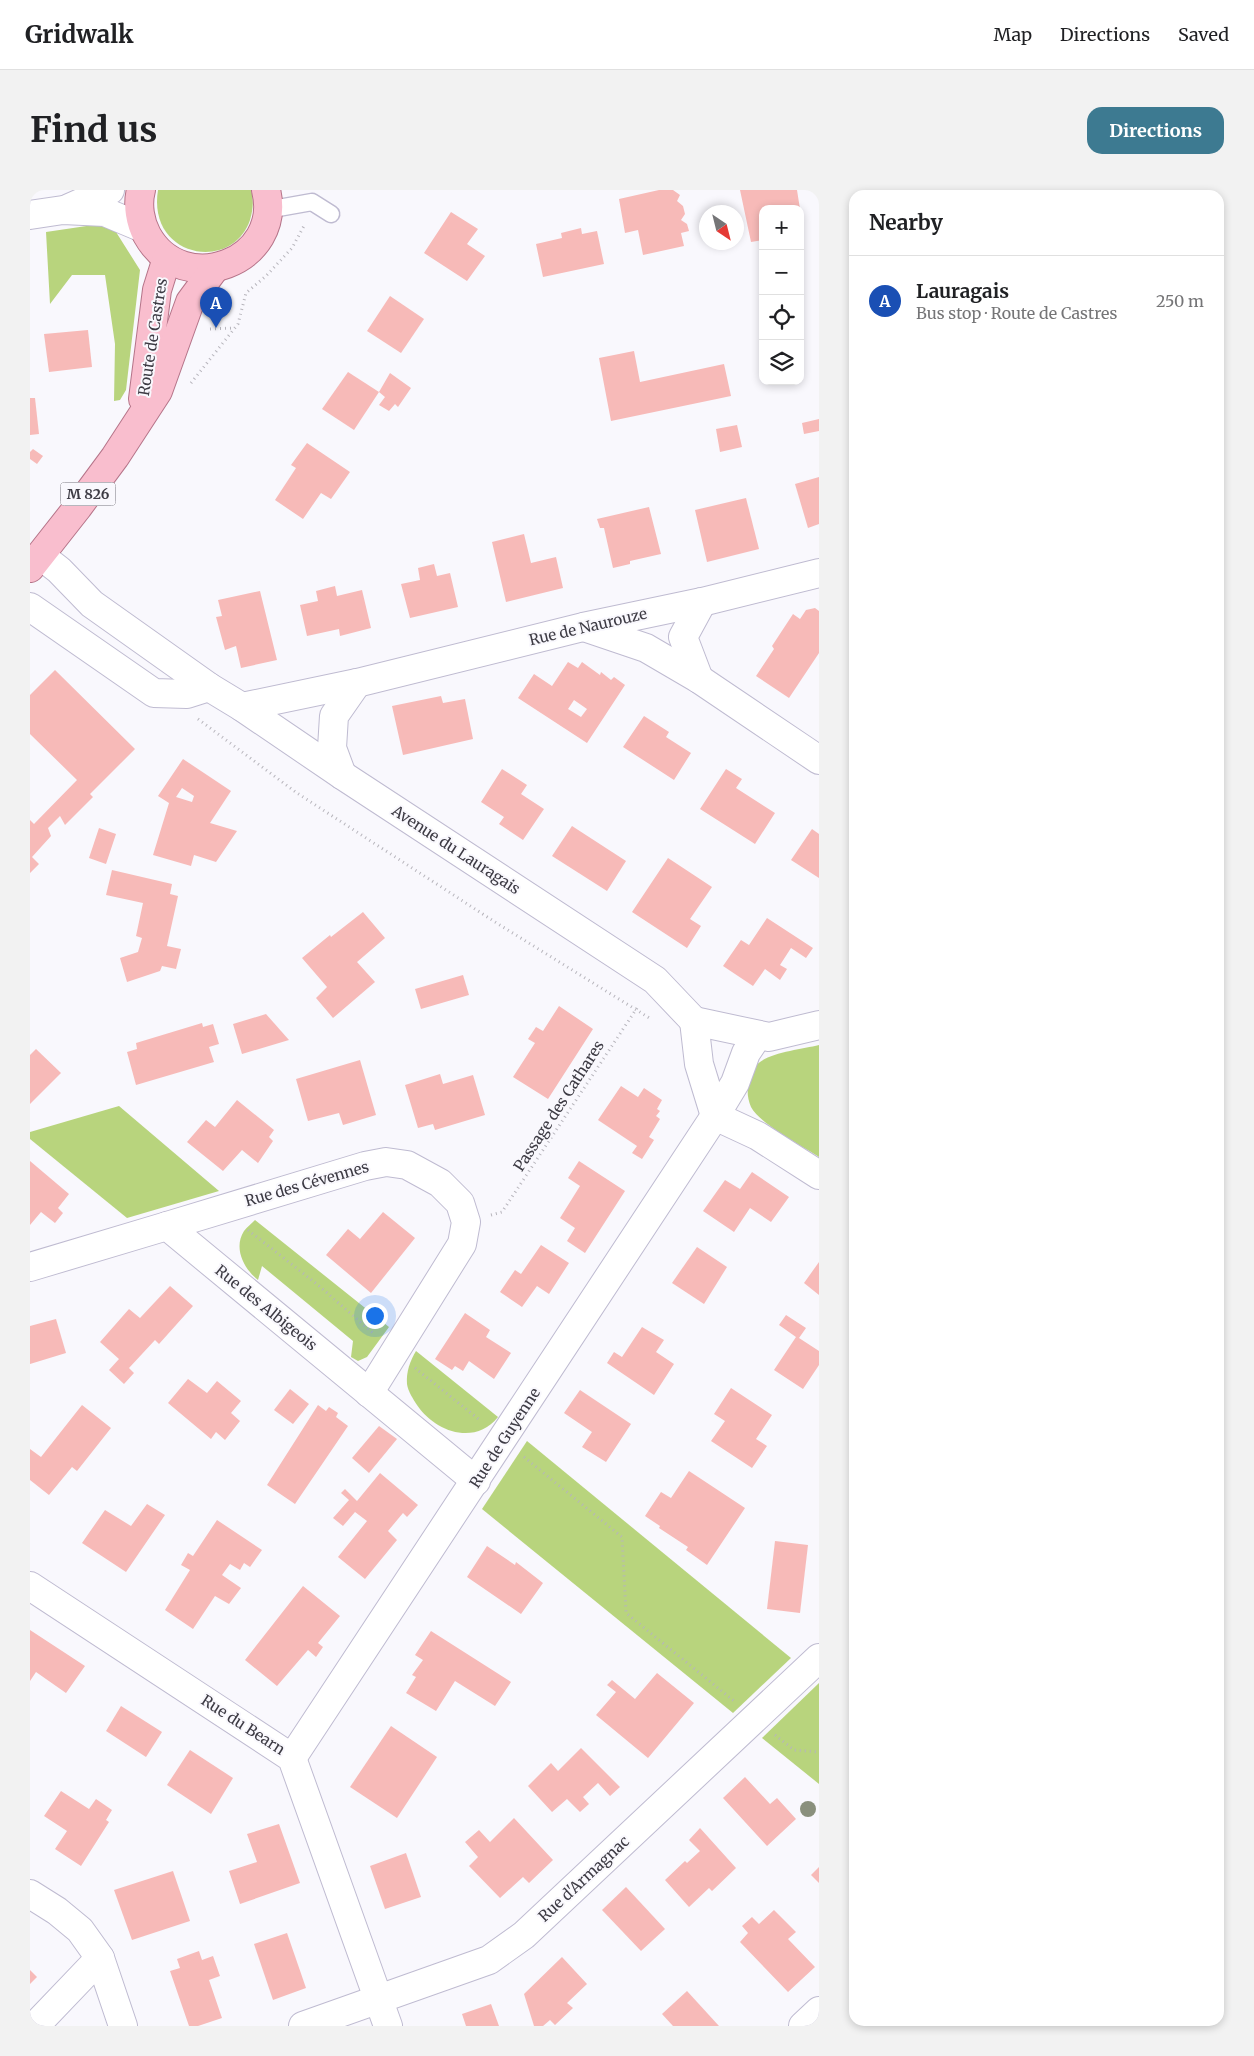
<!DOCTYPE html>
<meta charset="utf-8">
<style>
body{margin:0;font-family:Merriweather,serif;background:#f2f2f2;color:#202124}
.controls{position:absolute;right:15px;top:15px;display:grid;overflow:hidden;border-radius:10px;box-shadow:0 2px 8px #0003}
.controls button{width:45px;height:45px;display:grid;place-items:center;padding:0;border:0;border-bottom:1px solid #e0e0e0;background:#fff;color:#202124;font:25px sans-serif}
.compass{position:absolute;left:669px;top:15px;width:45px;height:45px;border-radius:50%;background:#fff;box-shadow:0 2px 8px #0003;rotate:145deg}
.you{position:absolute;left:344px;top:1125px;width:18px;height:18px;margin:-12px;border:4px solid #fff;border-radius:50%;background:#1a73e8;box-shadow:0 0 0 8px #1a73e833}
.badge{display:grid;place-items:center;width:32px;height:32px;border-radius:50%;background:#3d7a91;color:#fff;font-size:16px;font-weight:700}
.pin{position:absolute;translate:-50% -41px;filter:drop-shadow(0 1px 2px #0008)}
.pin::after{content:'';position:absolute;top:26px;width:18px;height:15px;background:inherit;clip-path:polygon(0 0,100% 0,50% 100%)}
.list{margin:0;padding:0;list-style:none}
h2{display:flex;justify-content:space-between;align-items:center;height:65px;margin:0;padding:0 20px;font-size:21px}
h2 small{font-size:16px;font-weight:400;color:#757577}
.list li{display:grid;grid-template-columns:32px 1fr auto;gap:15px;align-items:center;box-sizing:border-box;height:90px;padding:0 20px;border-top:1px solid #e0e0e0}
.list b{display:block;font-size:19px;white-space:nowrap}
.list p{margin:0;font-size:16px;white-space:nowrap;color:#757577}
.list em{font-size:16px;font-style:normal;color:#757577}
.icon{flex:none;width:28px;height:28px;fill:none;stroke:currentColor;stroke-width:2;stroke-linecap:round;stroke-linejoin:round}
.map{position:relative;flex:none;width:789px;height:1836px;overflow:hidden;border-radius:15px}
header{display:flex;align-items:center;gap:30px;box-sizing:border-box;height:70px;padding:0 25px;background:#fff;border-bottom:1px solid #e0e0e0}
header strong{font-size:24px}
nav{display:flex;gap:28px;margin-inline-start:auto;font-size:18px}
.intro{display:flex;align-items:center;justify-content:space-between;box-sizing:border-box;height:120px;padding:0 30px}
h1{margin:0;font-size:35px}
.button{padding:12px 22px;border-radius:15px;background:#3d7a91;color:#fff;font-size:18px;font-weight:700}
main{display:flex;gap:30px;padding:0 30px}
aside{flex:1;background:#fff;border-radius:15px;box-shadow:0 2px 8px #0003}
.map>svg:first-child{display:block}
.green{fill:#b8d47d}
.building{fill:#f7bab8;fill-rule:evenodd}
.lines{fill:none;stroke-linecap:round;stroke-linejoin:round}
.service-casing{stroke:#bfbbd1;stroke-width:19}
.minor-casing{stroke:#bfbbd1;stroke-width:30}
.primary-casing{stroke:#b57489;stroke-width:30}
.path{stroke:#b7b5bc;stroke-width:3;stroke-dasharray:1 4;stroke-linecap:butt}
.service{stroke:#fff;stroke-width:16}
.minor{stroke:#fff;stroke-width:28}
.primary{stroke:#f9bece;stroke-width:28}
.tree{fill:#8a907d}
.labels{text-anchor:middle;stroke-width:4;stroke-linejoin:round;paint-order:stroke}
.shield{fill:#f9f8fd;stroke:#75747c;stroke-width:1}
.shield-label{font-size:14px;font-weight:bold;fill:#3d3b44}
.street-label{font-size:15px;fill:#3d3b44;stroke:#f9f8fd}
</style>
<header>
<strong>Gridwalk</strong>
<nav><a>Map</a><a>Directions</a><a>Saved</a></nav>
</header>
<div class="intro"><h1>Find us</h1><a class="button">Directions</a></div>
<main>
<div class="map">
<svg width="789" height="1836" viewBox="0 0 789 1836">
<rect width="100%" height="100%" fill="#f9f8fd"/>
<g class="green">
<path d="M128,0H221C224,10 223,20 220,30C202,83 117,68 128,0Z"/>
<path d="M70,34L86,42L110,80L96,200L90,210L84,211L85,154L75,85H42L20,114L16,42Z"/>
<path d="M789,855V967C772,956 730,934 721,917C718,910 717,903 718,895C719,886 723,877 730,872C743,862 773,859 789,855Z"/>
<path d="M89,916L189,1001L97,1028L0,949V942Z"/>
<path d="M225,1030L359,1137L337,1167L328,1171L321,1167L323,1151L232,1076L228,1090C214,1079 203,1058 214,1041C217,1037 222,1033 225,1030Z"/>
<path d="M386,1161L468,1227C445,1256 405,1242 387,1215C383,1209 378,1201 377,1194C376,1182 380,1171 386,1161Z"/>
<path d="M497,1251L761,1468L703,1523L452,1319Z"/>
<path d="M789,1493V1594L732,1548Z"/>
</g>
<g class="building">
<path d="M629,0H643L650,5L647,11L653,16L655,24L651,30L657,34L659,41L651,43L654,56L613,65L608,40L595,43L589,9Z"/>
<path d="M710,0H767L770,19H733V50L721,52Z"/>
<path d="M421,22L448,39L437,54L455,66L437,91L394,63Z"/>
<path d="M551,38L552,44L567,41L574,74L513,87L506,54L532,48L531,43Z"/>
<path d="M360,106L394,129L371,163L337,141Z"/>
<path d="M58,140L62,177L19,182L14,144Z"/>
<path d="M604,161L610,192L694,174L701,206L581,231L569,168Z"/>
<path d="M318,182L349,202L324,240L292,219Z"/>
<path d="M360,183L381,198L368,217L365,214L359,221L349,215L355,207L349,202Z"/>
<path d="M0,208H5L9,244L0,245Z"/>
<path d="M789,229V241L774,244L772,233Z"/>
<path d="M707,235L712,257L690,262L686,239Z"/>
<path d="M277,253L320,282L301,309L291,303L273,329L245,310L266,278L261,275Z"/>
<path d="M3,259L13,266L7,274L0,269V262Z"/>
<path d="M789,287V334L778,338L765,294Z"/>
<path d="M716,308L729,359L677,372L665,320Z"/>
<path d="M619,317L631,364L600,371V374L583,378L574,338H570L567,329Z"/>
<path d="M494,344L501,373L526,367L533,398L476,412L462,352Z"/>
<path d="M404,374L407,386L420,383L428,417L380,428L371,394L390,390L388,378Z"/>
<path d="M305,396L307,406L332,400L341,438L310,446L309,439L277,446L270,415L288,411L286,401Z"/>
<path d="M230,401L247,470L211,478L206,456L195,460L186,427L192,426L188,410Z"/>
<path d="M785,418L789,421V463L759,508L726,486L744,459L742,456L763,424L770,429L776,420Z"/>
<path d="M538,472L548,478L552,472L570,485L571,482L581,490L584,487L595,495L557,553L488,508L504,484L522,496ZM544,510L557,519L551,527L538,519Z"/>
<path d="M25,480L105,559L60,604L63,607L35,635L30,626L18,638L21,646L2,667L9,674L0,683V630L4,634L47,590L0,544V505Z"/>
<path d="M411,506L413,513L435,509L443,549L373,565L362,516Z"/>
<path d="M614,526L639,542L636,547L661,563L644,590L593,557Z"/>
<path d="M153,569L201,601L180,633L207,641L186,672L164,665L161,676L123,665L139,613L128,606ZM152,598L164,606L162,612L146,607Z"/>
<path d="M472,579L497,595L491,604L514,619L493,650L469,634L474,627L451,612Z"/>
<path d="M696,579L712,589L706,598L745,623L725,654L670,619Z"/>
<path d="M542,636L596,671L577,701L522,666Z"/>
<path d="M69,638L86,644L76,674L59,668Z"/>
<path d="M782,639L789,644V688L761,670Z"/>
<path d="M638,668L682,697L660,729L671,736L657,758L602,722Z"/>
<path d="M82,680L142,694L140,704L148,706L137,756L151,759L146,779L132,776L130,781L97,792L90,768L108,762L112,748L106,746L113,713L76,705Z"/>
<path d="M333,722L355,748L327,772L345,792L303,828L286,808L297,797L272,768L300,745L301,747Z"/>
<path d="M737,728L783,758L776,768L761,758L750,775L757,779L750,790L735,779L723,796L693,776L711,750L719,755Z"/>
<path d="M433,785L439,805L391,819L385,799Z"/>
<path d="M529,816L563,839L518,909L483,887L505,853L498,849L506,837L513,841Z"/>
<path d="M236,824L259,850L212,864L203,834Z"/>
<path d="M172,833L173,837L183,834L189,854L179,857L184,872L106,895L97,862L107,859L106,853Z"/>
<path d="M6,859L31,883L0,914V865Z"/>
<path d="M330,870L346,925L313,935L309,923L278,931L266,889Z"/>
<path d="M410,884L413,894L443,885L455,925L405,940L403,934L388,938L375,895Z"/>
<path d="M591,896L608,907L614,898L632,910L627,919L630,921L626,926L630,929L619,947L624,950L612,969L602,963L607,956L568,930Z"/>
<path d="M207,910L244,940L239,947L243,951L228,973L212,960L193,981L157,952L176,930L185,937Z"/>
<path d="M0,971L39,1004L28,1018L33,1023L25,1033L11,1022L0,1035Z"/>
<path d="M549,971L595,1001L555,1063L537,1051L545,1038L530,1028L550,996L538,988Z"/>
<path d="M722,982L759,1007L741,1032L720,1018L704,1042L673,1021L695,990L710,999Z"/>
<path d="M353,1022L385,1048L341,1103L296,1065L318,1039L330,1049Z"/>
<path d="M511,1055L539,1073L519,1104L507,1096L492,1117L470,1102L485,1080L491,1084Z"/>
<path d="M667,1057L697,1077L674,1114L642,1093Z"/>
<path d="M789,1072V1105L774,1093Z"/>
<path d="M140,1096L163,1116L129,1154L125,1150L99,1178L104,1183L94,1194L79,1180L89,1169L70,1152L99,1119L110,1128Z"/>
<path d="M435,1123L460,1140L456,1147L481,1163L464,1189L439,1171L433,1181L425,1176L422,1180L405,1169Z"/>
<path d="M756,1125L776,1138L769,1148L789,1161V1175L773,1199L744,1180L766,1147L749,1135Z"/>
<path d="M26,1129L36,1163L0,1174V1136Z"/>
<path d="M612,1137L634,1150L626,1162L644,1174L624,1205L577,1173L584,1162L592,1167Z"/>
<path d="M158,1189L177,1203L187,1191L211,1211L201,1223L210,1231L195,1250L186,1242L181,1249L138,1213Z"/>
<path d="M701,1198L742,1225L726,1249L737,1256L722,1278L681,1251L695,1231L684,1224Z"/>
<path d="M260,1199L279,1214L263,1234L244,1220Z"/>
<path d="M550,1200L601,1234L576,1272L552,1257L562,1242L534,1223Z"/>
<path d="M52,1215L81,1238L47,1281L42,1277L19,1305L0,1290V1259L11,1267Z"/>
<path d="M288,1215L296,1221L299,1217L308,1223L306,1227L318,1236L265,1314L237,1295Z"/>
<path d="M349,1236L367,1249L339,1283L322,1268Z"/>
<path d="M659,1281L715,1318L677,1375L656,1360L658,1357L629,1338L630,1336L615,1326L631,1302L641,1308Z"/>
<path d="M350,1283L388,1315L377,1327L373,1323L358,1341L367,1350L335,1389L308,1367L337,1331L325,1322L313,1336L303,1328L319,1310L311,1303L315,1299L327,1311Z"/>
<path d="M117,1314L135,1325L96,1382L52,1353L75,1320L101,1336Z"/>
<path d="M187,1330L232,1360L220,1377L214,1373L210,1380L200,1374L192,1385L211,1398L199,1414L185,1406L163,1439L135,1420L160,1380L151,1375L158,1363L163,1366Z"/>
<path d="M745,1351L778,1355L770,1423L737,1419Z"/>
<path d="M457,1356L485,1375L486,1372L513,1393L491,1424L437,1387Z"/>
<path d="M273,1396L310,1426L288,1453L293,1457L286,1467L278,1460L247,1496L215,1470Z"/>
<path d="M0,1440L55,1476L36,1503L6,1482L0,1491Z"/>
<path d="M401,1441L481,1492L465,1516L425,1491L406,1521L376,1503L386,1487L382,1485L393,1470L385,1465Z"/>
<path d="M627,1483L664,1513L618,1568L566,1525L586,1502L577,1495L582,1490L605,1509Z"/>
<path d="M91,1516L132,1542L116,1567L76,1541Z"/>
<path d="M361,1536L407,1567L367,1628L320,1597Z"/>
<path d="M551,1558L590,1597L580,1606L568,1593L553,1607L559,1614L550,1622L537,1609L522,1622L498,1596L521,1573L528,1581Z"/>
<path d="M160,1560L203,1588L181,1624L137,1595Z"/>
<path d="M715,1587L740,1614L747,1608L766,1629L737,1656L693,1608Z"/>
<path d="M31,1601L59,1619L66,1609L82,1620L76,1630L79,1632L51,1676L25,1659L37,1641L14,1626Z"/>
<path d="M484,1628L523,1670L499,1693L493,1687L470,1708L439,1676L448,1667L435,1652L449,1640L460,1652Z"/>
<path d="M249,1634L270,1693L210,1714L199,1681L227,1672L217,1644Z"/>
<path d="M670,1638L706,1678L682,1701L679,1698L659,1717L635,1690L655,1671L657,1673L670,1661L659,1650Z"/>
<path d="M376,1663L391,1707L355,1719L340,1676Z"/>
<path d="M789,1677V1693L781,1685Z"/>
<path d="M143,1681L160,1731L102,1750L84,1700Z"/>
<path d="M596,1697L635,1739L611,1761L572,1720Z"/>
<path d="M744,1720L766,1742L758,1749L785,1777L758,1802L710,1752L718,1743L712,1736L722,1727L729,1734Z"/>
<path d="M257,1743L276,1798L243,1810L224,1754Z"/>
<path d="M169,1761L172,1770L183,1766L190,1786L179,1790L192,1828L168,1836H159L140,1781L150,1778L147,1769Z"/>
<path d="M532,1767L557,1794L537,1813L543,1818L525,1835L520,1830L513,1836H504L494,1804Z"/>
<path d="M0,1780L7,1787L0,1794Z"/>
<path d="M657,1801L689,1836H643L632,1824Z"/>
<path d="M461,1814L469,1836H436L432,1824Z"/>
</g>
<g class="lines">
<defs>
<path id="service" d="M237,20L282,12L301,24"/>
<g id="minor">
<path d="M39,18L80,0"/>
<path d="M0,25L33,20L75,22L113,38"/>
<path d="M11,366L29,380L62,414L179,497L212,517L312,585L625,790L664,831"/>
<path d="M0,417L124,503L157,504L179,497"/>
<path d="M554,437L616,458L669,489L789,570"/>
<path d="M669,489L653,447L672,412"/>
<path d="M212,517L327,493L553,437L672,412L789,383"/>
<path d="M312,585L302,558L304,526L327,493"/>
<path d="M664,831L739,847L789,835"/>
<path d="M664,831L669,874L685,926"/>
<path d="M685,926L728,946L789,985"/>
<path d="M137,1036L335,976L356,972L377,975L410,993L430,1013L436,1032L432,1054L339,1203"/>
<path d="M0,1077L137,1036L446,1291"/>
<path d="M0,1396L262,1568L358,1836"/>
<path d="M262,1568L685,926L705,893L716,863L728,845"/>
<path d="M0,1704L27,1721L50,1740L70,1768"/>
<path d="M5,1836L70,1768L93,1836"/>
<path d="M273,1836L459,1770L494,1745L789,1468"/>
<path d="M773,1836L789,1821"/>
</g>
<g id="primary">
<path d="M111,0C107,15 110,32 117,45C153,110 254,72 236,0"/>
<path d="M113,209L127,100L137,68"/>
<path d="M0,378L48,317L85,267L128,201L160,112L185,78"/>
</g>
</defs>
<use href="#service" class="service-casing"/>
<use href="#minor" class="minor-casing"/>
<use href="#primary" class="primary-casing"/>
<g class="path">
<path d="M180,139L204,138"/>
<path d="M161,193L208,134L216,103L236,86L262,58L275,34"/>
<path d="M168,529L267,603L465,732L621,829"/>
<path d="M461,1025L472,1022L607,818"/>
<path d="M218,1040L288,1095L344,1144"/>
<path d="M385,1178L451,1231"/>
<path d="M494,1267L592,1347L596,1423L704,1511"/>
<path d="M745,1545L764,1560L789,1562"/>
</g>
<use href="#service" class="service"/>
<use href="#minor" class="minor"/>
<use href="#primary" class="primary"/>
</g>
<circle class="tree" cx="778" cy="1619" r="8"/>
<g class="labels">
<rect class="shield" x="30.5" y="292.5" width="55" height="23" rx="4"/>
<g class="shield-label">
<text x="58" y="309">M 826</text>
</g>
<g class="street-label">
<text transform="translate(123 147) rotate(-81)" y="5">Route de Castres</text>
<text transform="translate(558 437) rotate(-13)" y="5">Rue de Naurouze</text>
<text transform="translate(426 660) rotate(33)" y="5">Avenue du Lauragais</text>
<text transform="translate(529 916) rotate(-57)" y="5">Passage des Cathares</text>
<text transform="translate(277 994) rotate(-16)" y="5">Rue des Cévennes</text>
<text transform="translate(236 1118) rotate(39)" y="5">Rue des Albigeois</text>
<text transform="translate(475 1248) rotate(-57)" y="5">Rue de Guyenne</text>
<text transform="translate(213 1535) rotate(33)" y="5">Rue du Bearn</text>
<text transform="translate(554 1689) rotate(-43)" y="5">Rue d'Armagnac</text>
</g>
</g>
</svg>
<div class="controls">
<button>+</button>
<button>−</button>
<button><svg class="icon" aria-label="locate" viewBox="0 0 24 24"><circle cx="12" cy="12" r="6"/><path d="M12 2v4M12 18v4M2 12h4M18 12h4"/></svg></button>
<button><svg class="icon" aria-label="layers" viewBox="0 0 24 24"><path d="M12 4l9 5-9 5-9-5zM3 14l9 5 9-5"/></svg></button>
</div>
<svg class="compass" viewBox="-18 -18 36 36"><path d="M0-13l5 13h-10z" fill="#e53935"/><path d="M0 13l5-13h-10z" fill="#757577"/></svg>
<div class="you"></div>
<div class="pin badge" style="left:186px;top:138px;background:#1a4fb4">A</div>
</div>
<aside>
<h2>Nearby<small></small></h2>
<ul class="list">
<li><span class="badge" style="background:#1a4fb4">A</span><div><b>Lauragais</b><p>Bus stop · Route de Castres</p></div><em>250 m</em></li>
</ul>
</aside>
</main>
